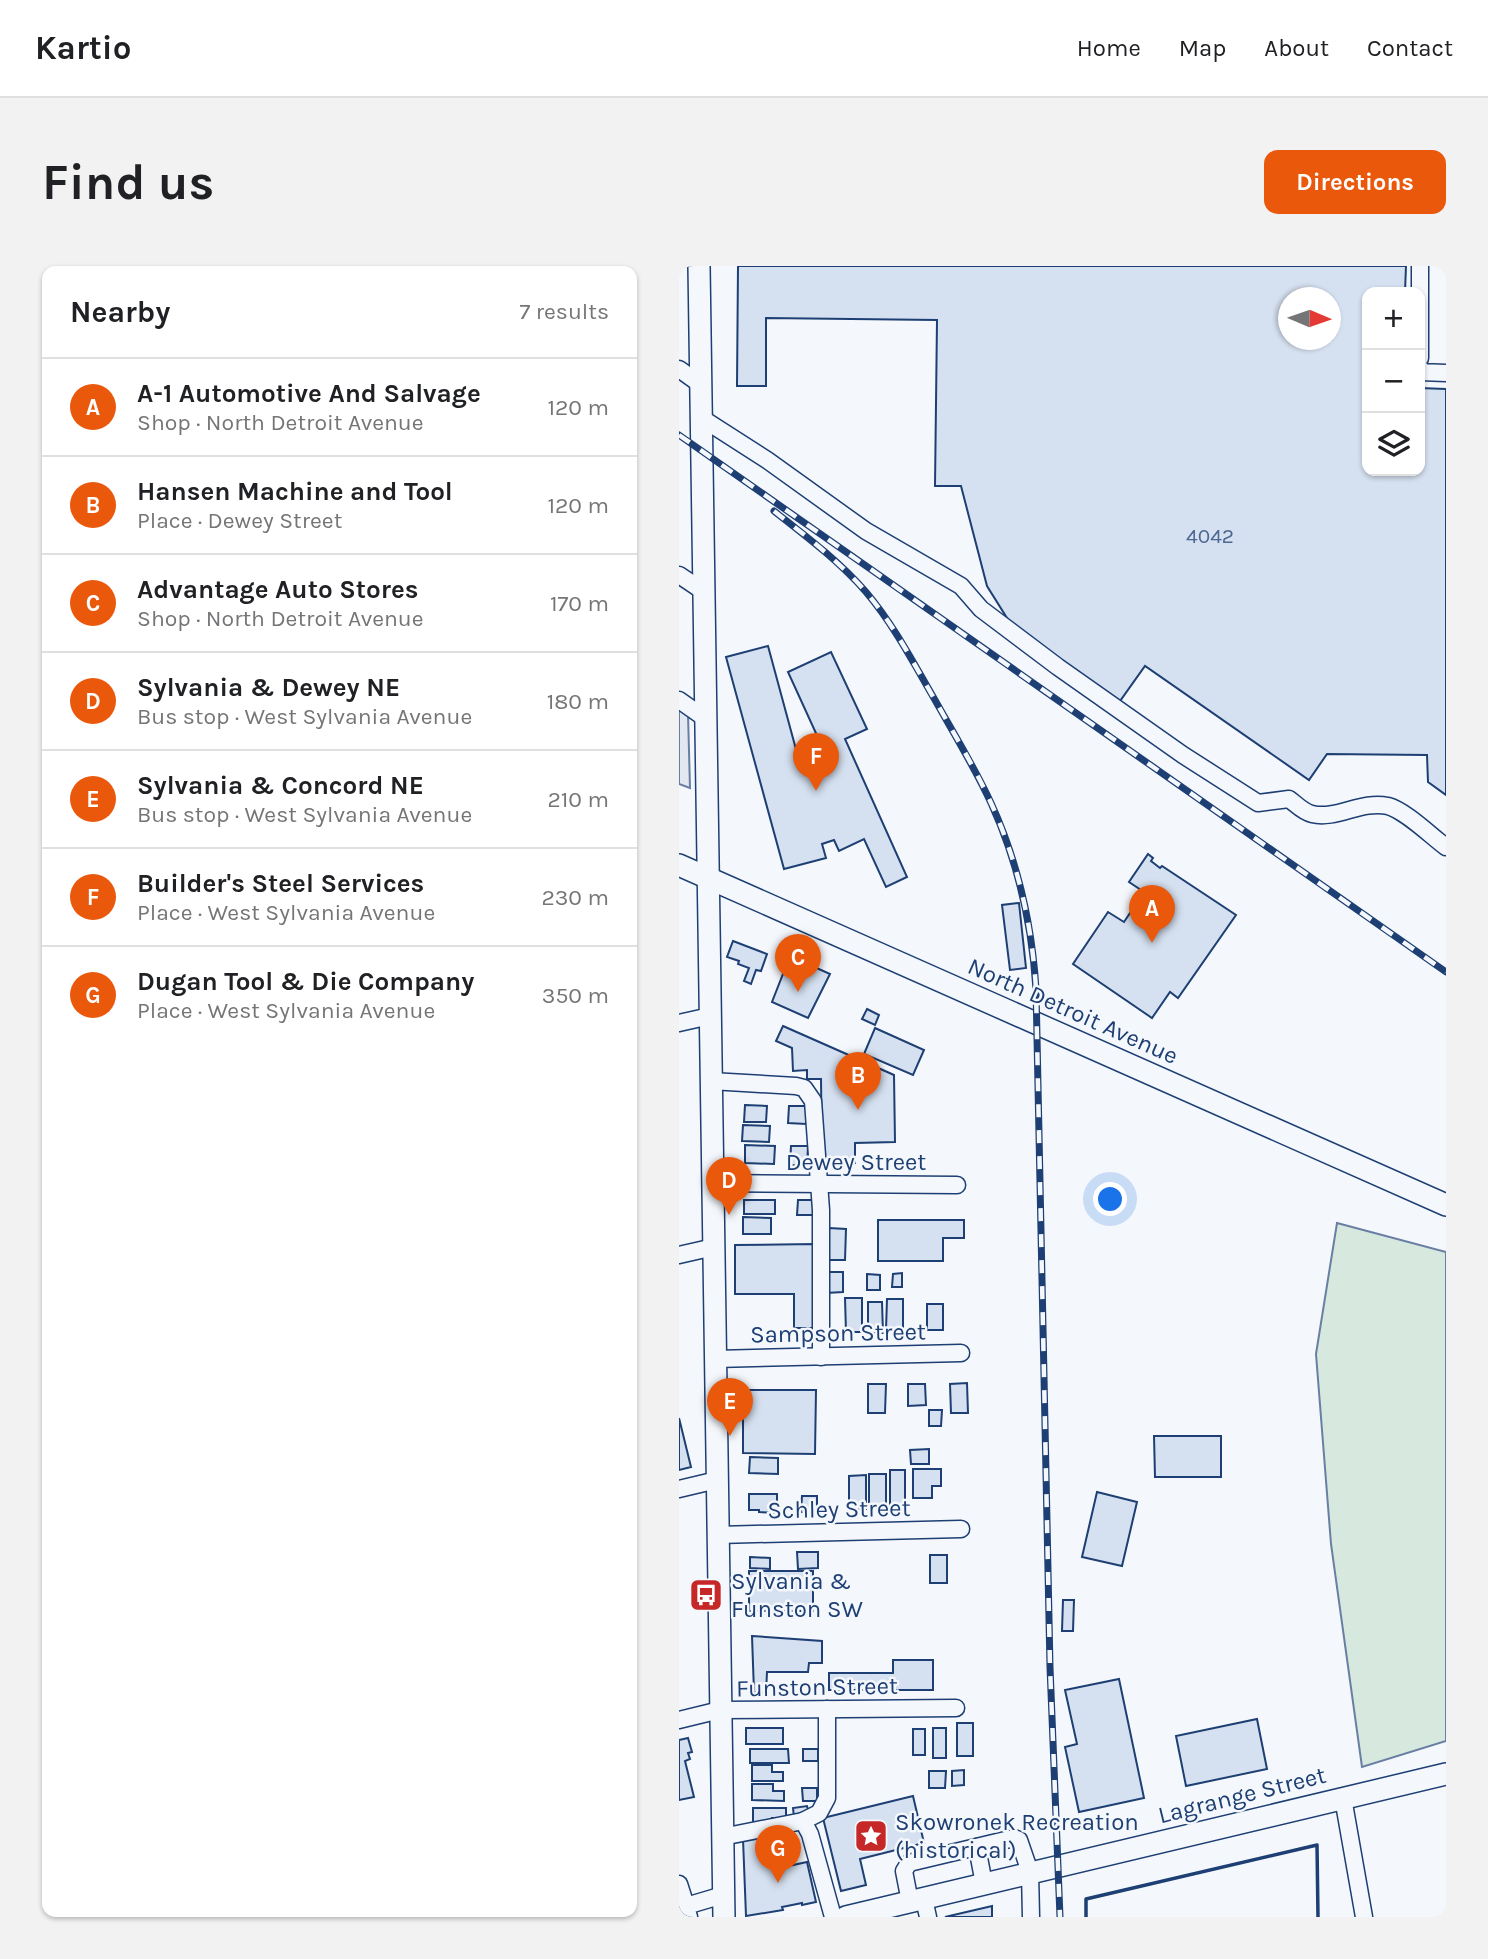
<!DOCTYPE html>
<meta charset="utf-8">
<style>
body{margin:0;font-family:Karla,sans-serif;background:#f2f2f2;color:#202124}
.controls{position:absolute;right:21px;top:21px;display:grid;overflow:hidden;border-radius:14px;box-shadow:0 2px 5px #0004}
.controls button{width:63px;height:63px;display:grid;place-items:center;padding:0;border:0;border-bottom:2px solid #e0e0e0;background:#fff;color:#202124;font:35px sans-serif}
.compass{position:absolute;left:599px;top:21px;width:63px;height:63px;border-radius:50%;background:#fff;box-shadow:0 2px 5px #0004;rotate:92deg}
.you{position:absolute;left:432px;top:934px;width:24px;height:24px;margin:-18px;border:5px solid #fff;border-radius:50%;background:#1a73e8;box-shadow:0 0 0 10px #1a73e833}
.badge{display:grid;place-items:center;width:46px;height:46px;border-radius:50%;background:#ea580c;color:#fff;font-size:23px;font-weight:700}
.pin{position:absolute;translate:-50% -58px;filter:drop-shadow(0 2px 4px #0008)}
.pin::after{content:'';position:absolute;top:37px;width:24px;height:21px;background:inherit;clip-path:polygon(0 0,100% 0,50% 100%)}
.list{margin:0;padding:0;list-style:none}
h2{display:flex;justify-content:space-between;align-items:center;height:91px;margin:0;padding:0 28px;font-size:30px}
h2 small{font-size:23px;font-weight:400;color:#757577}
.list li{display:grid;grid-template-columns:46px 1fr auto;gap:21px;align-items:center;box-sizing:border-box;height:98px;padding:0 28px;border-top:2px solid #e0e0e0}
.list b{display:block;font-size:26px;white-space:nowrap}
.list p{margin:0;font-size:23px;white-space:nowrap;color:#757577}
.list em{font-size:23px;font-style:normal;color:#757577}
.icon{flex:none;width:38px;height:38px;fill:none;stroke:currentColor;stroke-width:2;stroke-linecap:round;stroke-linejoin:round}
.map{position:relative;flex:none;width:767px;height:1651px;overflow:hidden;border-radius:14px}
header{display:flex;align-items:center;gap:42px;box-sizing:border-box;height:98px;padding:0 35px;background:#fff;border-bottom:2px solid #e0e0e0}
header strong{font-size:33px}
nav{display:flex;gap:38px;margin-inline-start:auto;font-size:24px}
.intro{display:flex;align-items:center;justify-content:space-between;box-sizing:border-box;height:168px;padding:0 42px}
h1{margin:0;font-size:49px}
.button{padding:18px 32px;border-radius:14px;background:#ea580c;color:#fff;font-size:24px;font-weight:700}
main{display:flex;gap:42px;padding:0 42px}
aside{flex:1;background:#fff;border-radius:14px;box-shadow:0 2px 5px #0004}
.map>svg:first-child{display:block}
.green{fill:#d7e8df;stroke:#687fa3;stroke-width:2}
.parking{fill:#e3e8f0;stroke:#687fa3;stroke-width:2}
.building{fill:#d5e0f0;stroke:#1d3f73;stroke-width:2;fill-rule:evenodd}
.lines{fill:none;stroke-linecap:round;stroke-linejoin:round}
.minor-casing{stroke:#1d3f73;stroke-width:19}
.major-casing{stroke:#1d3f73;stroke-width:24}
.minor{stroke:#f4f7fb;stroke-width:16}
.major{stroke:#f4f7fb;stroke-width:21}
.rail-casing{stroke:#1d3f73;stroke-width:7}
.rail{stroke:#f4f7fb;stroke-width:4.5;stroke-dasharray:13;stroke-linecap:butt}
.wall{stroke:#1d3f73;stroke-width:3.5}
.labels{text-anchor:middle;stroke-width:5;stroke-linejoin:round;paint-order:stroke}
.number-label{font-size:21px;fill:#4b6792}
.street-label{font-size:24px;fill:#1d3f73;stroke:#f4f7fb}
.poi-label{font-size:24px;fill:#1d3f73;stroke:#f4f7fb;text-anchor:start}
</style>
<header>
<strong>Kartio</strong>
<nav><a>Home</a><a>Map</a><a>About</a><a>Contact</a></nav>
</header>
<div class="intro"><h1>Find us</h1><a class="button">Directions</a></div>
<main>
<aside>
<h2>Nearby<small>7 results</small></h2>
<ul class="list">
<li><span class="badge">A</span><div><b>A-1 Automotive And Salvage</b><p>Shop · North Detroit Avenue</p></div><em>120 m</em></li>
<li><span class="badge">B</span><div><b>Hansen Machine and Tool</b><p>Place · Dewey Street</p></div><em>120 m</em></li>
<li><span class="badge">C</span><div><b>Advantage Auto Stores</b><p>Shop · North Detroit Avenue</p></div><em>170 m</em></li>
<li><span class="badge">D</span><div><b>Sylvania &amp; Dewey NE</b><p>Bus stop · West Sylvania Avenue</p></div><em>180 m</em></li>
<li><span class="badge">E</span><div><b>Sylvania &amp; Concord NE</b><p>Bus stop · West Sylvania Avenue</p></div><em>210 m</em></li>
<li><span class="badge">F</span><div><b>Builder's Steel Services</b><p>Place · West Sylvania Avenue</p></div><em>230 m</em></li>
<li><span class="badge">G</span><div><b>Dugan Tool &amp; Die Company</b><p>Place · West Sylvania Avenue</p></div><em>350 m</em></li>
</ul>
</aside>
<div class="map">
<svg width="767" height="1651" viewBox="0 0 767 1651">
<rect width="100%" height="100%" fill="#f4f7fb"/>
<path class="green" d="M658,957L767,986V1475L683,1501L652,1278L637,1088Z"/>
<path class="parking" d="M0,441L9,448L11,522L0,518Z"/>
<g class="building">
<path d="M59,0H727L726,26H688V205H741V122L767,123V529L749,516L748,489L648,488L630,514L466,400L441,435L333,360L308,320L282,220H256L258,54L87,52V120H58ZM610,32H652V74H610Z"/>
<path d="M89,380L118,487L141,476L109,406L152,386L188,463L166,473L228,611L207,621L185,573L160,585L155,574L143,578L147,592L105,603L47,391Z"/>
<path d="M469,588L474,592L472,595L481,602L483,600L557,649L499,732L491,726L473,752L394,698L429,646L445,656L465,626L450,616Z"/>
<path d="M340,637L347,702L331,704L323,639Z"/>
<path d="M54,675L88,688L82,705L77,704L72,718L65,715L70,702L59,698L60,695L48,691Z"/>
<path d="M111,690L151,708L129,752L93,736Z"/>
<path d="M188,743L200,749L196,759L183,753Z"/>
<path d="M104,760L215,809L216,876L176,877V897H143L142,813H128V804L114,805L113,782L97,775Z"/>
<path d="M196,762L245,784L234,809L185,788Z"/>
<path d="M66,839L88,840L87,856H65Z"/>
<path d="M110,840H127V858L109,857Z"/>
<path d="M64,859L91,860L90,876L63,875Z"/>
<path d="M66,879L96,880L95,898L66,897Z"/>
<path d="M112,880H129L128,900L111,899Z"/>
<rect x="65" y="934" width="31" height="14"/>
<path d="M119,934H134V949H118Z"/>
<path d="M64,951L92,952V968H64Z"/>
<path d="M199,954H285V972H264V995H199Z"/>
<path d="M150,962L167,963L166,994H149Z"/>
<path d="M136,978V1062H115V1028H56V979Z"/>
<path d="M146,1006H164V1026L147,1027Z"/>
<path d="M223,1007V1021H213L214,1008Z"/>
<path d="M188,1008L201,1009V1024H188Z"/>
<path d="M166,1032H183V1066H167Z"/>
<path d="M208,1033H224V1064H207Z"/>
<path d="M189,1036H203L204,1067H189Z"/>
<rect x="248" y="1038" width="16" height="26"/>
<path d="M288,1117L289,1147H272L271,1118Z"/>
<path d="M189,1118H207L206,1147H189Z"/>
<path d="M229,1118H246L247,1139L229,1140Z"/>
<path d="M64,1124H137L136,1188L64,1187Z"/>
<path d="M250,1144H263L262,1160H250Z"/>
<path d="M0,1152L12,1201L0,1204Z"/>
<path d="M475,1170H542V1211H476Z"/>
<path d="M250,1183V1198H232L231,1184Z"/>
<path d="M71,1191L99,1192V1208L70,1207Z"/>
<path d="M234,1203H262V1220H253V1232H234Z"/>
<rect x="211" y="1204" width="15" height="38"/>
<rect x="190" y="1208" width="17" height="34"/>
<path d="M187,1209V1243H170V1210Z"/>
<path d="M418,1226L458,1236L443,1300L403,1291Z"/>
<path d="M70,1228H98V1247L80,1246V1244H70Z"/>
<path d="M123,1230H138V1247L122,1246Z"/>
<path d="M118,1286H139V1302L119,1303Z"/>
<rect x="251" y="1289" width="17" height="28"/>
<path d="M71,1291L91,1292V1303L71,1302Z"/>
<rect x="70" y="1305" width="64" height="40"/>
<path d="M384,1334H395L394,1365H383Z"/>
<path d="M73,1370L143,1375V1397H130L129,1406H88L87,1427L75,1426Z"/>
<path d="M214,1394H254V1424H150V1407H214Z"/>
<path d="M440,1413L465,1532L400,1546L386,1481L398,1478L386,1424Z"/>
<path d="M578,1453L588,1503L507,1520L497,1470Z"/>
<rect x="278" y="1457" width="16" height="33"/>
<rect x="67" y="1462" width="37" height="16"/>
<rect x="254" y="1462" width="13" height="30"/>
<rect x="234" y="1463" width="12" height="26"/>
<path d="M9,1472L13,1486L9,1487L11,1493L6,1495L15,1531L0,1534V1474Z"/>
<path d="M71,1483H109L110,1497H71Z"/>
<rect x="124" y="1483" width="15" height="12"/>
<path d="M73,1499H93V1506H104V1515H73Z"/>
<path d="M285,1504V1519L273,1520V1505Z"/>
<path d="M250,1505H267L266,1522H250Z"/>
<path d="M73,1518H94V1525H105V1535L73,1534Z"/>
<path d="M123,1522H138V1535H124Z"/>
<path d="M234,1530L245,1577L181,1593L187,1619L162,1625L144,1552Z"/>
<path d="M128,1540L130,1548L115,1551L114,1542Z"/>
<path d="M74,1542H107V1552H93V1557H74Z"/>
<path d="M106,1563L114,1599L128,1596L137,1636L123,1639V1637L103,1641L104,1644L67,1650L64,1573Z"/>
<path d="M313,1640V1651H266Z"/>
</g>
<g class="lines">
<defs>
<g id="minor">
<path d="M741,92V0"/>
<path d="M741,102V106L767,107"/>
<path d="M0,103L21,118"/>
<path d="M21,151L88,194L187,265L282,320L302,343L379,401L504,489L579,537L610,533C617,538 624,546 633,548C658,554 682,534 709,540C727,545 752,570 767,581"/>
<path d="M0,309L24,325"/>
<path d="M0,434L27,453"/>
<path d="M0,757L31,750"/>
<path d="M32,815L117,820L125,822L134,835L142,944V1091"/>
<path d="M34,917L278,919"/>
<path d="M0,989L35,981"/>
<path d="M36,1093L282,1087"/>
<path d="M0,1223L38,1214"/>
<path d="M39,1269L282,1263"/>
<path d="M0,1454L41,1444L277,1442"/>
<path d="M664,1532L685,1651"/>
<path d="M124,1555L140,1547L148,1532V1443"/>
<path d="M43,1571L124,1555L131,1568L154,1651"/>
<path d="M298,1581L305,1618"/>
<path d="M0,1618L7,1640"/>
<path d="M245,1633L249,1651"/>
<path d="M231,1636L225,1605L230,1597L335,1572L340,1574L351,1606L352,1651"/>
<path d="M10,1651L7,1640L44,1629"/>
</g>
<g id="major">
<path d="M20,0L45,1651"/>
<path d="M0,599L767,939"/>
<path d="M167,1651L767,1508"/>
</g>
</defs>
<use href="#minor" class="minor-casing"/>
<use href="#major" class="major-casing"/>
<use href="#minor" class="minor"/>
<use href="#major" class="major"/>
<defs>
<g id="rail">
<path d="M0,169L767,706"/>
<path d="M95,245C127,270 161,296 187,326C215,359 235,398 256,434C275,468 296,502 312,537C339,596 353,659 357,723L371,1401L381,1651"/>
</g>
</defs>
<use href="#rail" class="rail-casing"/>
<use href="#rail" class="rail"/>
<path class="wall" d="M407,1651V1633L638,1579L639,1651"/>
</g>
<defs>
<symbol id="bus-square" viewBox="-11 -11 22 22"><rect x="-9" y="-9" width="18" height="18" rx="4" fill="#c62828" stroke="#f4f7fb"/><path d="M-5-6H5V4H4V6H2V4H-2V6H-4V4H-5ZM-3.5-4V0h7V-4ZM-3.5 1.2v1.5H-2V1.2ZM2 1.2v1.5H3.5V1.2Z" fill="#fff"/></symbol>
<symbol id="sight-square" viewBox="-11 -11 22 22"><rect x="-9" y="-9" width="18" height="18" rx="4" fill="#c62828" stroke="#f4f7fb"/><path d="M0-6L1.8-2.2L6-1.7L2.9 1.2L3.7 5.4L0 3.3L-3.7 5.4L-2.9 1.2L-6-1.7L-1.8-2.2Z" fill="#fff"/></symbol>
</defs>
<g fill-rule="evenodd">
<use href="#bus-square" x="8" y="1310" width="38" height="38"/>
<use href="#sight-square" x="173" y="1551" width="38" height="38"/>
</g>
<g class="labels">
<g class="number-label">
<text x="531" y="277">4042</text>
</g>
<g class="street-label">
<text transform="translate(394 745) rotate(24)" y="8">North Detroit Avenue</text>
<text x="177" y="904">Dewey Street</text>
<text transform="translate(159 1067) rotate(-1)" y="8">Sampson Street</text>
<text transform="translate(160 1243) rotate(-1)" y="8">Schley Street</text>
<text transform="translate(138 1421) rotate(-1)" y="8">Funston Street</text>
<text transform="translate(563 1529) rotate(-14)" y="8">Lagrange Street</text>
</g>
<g class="poi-label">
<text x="52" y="1323">Sylvania &amp;<tspan x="52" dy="28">Funston SW</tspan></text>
<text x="216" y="1564">Skowronek Recreation<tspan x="216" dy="28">(historical)</tspan></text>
</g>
</g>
</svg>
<div class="controls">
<button>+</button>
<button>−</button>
<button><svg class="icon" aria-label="layers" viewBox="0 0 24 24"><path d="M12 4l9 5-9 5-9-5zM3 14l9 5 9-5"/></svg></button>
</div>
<svg class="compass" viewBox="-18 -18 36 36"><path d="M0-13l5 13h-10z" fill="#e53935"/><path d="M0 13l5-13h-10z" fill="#757577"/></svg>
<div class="you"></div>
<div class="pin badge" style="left:473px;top:677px">A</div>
<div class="pin badge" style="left:179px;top:844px">B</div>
<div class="pin badge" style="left:119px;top:726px">C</div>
<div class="pin badge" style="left:50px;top:949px">D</div>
<div class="pin badge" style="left:51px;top:1170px">E</div>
<div class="pin badge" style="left:137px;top:525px">F</div>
<div class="pin badge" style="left:99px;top:1617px">G</div>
</div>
</main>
